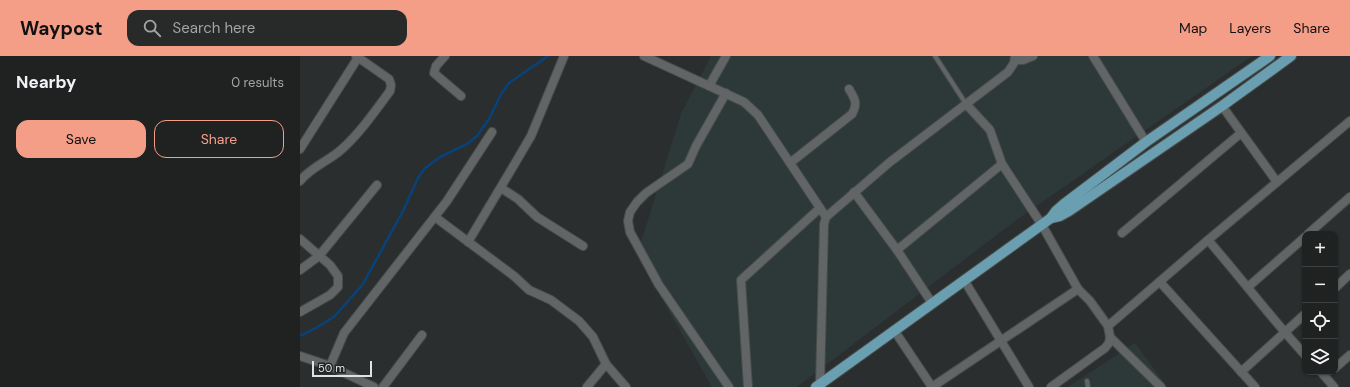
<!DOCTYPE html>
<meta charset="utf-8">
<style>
body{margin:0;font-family:"DM Sans",sans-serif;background:#282a2a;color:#f1f3f6}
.controls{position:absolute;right:12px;bottom:12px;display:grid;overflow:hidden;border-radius:8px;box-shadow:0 1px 3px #0004}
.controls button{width:36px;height:36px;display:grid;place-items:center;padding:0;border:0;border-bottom:1px solid #3d3f40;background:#202222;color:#f1f3f6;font:20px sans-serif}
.scale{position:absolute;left:12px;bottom:10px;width:60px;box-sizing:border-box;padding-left:4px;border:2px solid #e0e3e3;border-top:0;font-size:11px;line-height:14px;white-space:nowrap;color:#e0e3e3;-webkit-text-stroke:3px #202524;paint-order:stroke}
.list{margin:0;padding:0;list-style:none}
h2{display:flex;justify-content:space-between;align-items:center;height:52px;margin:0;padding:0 16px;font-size:17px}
h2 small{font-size:13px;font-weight:400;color:#a2a4a5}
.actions{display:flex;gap:8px;padding:12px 16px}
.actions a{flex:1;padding:9px 0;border:1px solid #f49e88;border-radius:12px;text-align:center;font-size:14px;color:#f49e88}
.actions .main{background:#f49e88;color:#111}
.icon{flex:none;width:22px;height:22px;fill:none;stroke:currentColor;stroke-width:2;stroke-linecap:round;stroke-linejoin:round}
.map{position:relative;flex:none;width:1050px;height:331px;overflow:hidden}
header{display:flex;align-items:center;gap:24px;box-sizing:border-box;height:56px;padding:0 20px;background:#f49e88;color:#111}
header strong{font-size:19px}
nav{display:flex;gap:22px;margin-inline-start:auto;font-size:14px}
.search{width:280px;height:36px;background:#282a2a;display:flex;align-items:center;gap:10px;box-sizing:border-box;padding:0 14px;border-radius:12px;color:#a2a4a5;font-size:15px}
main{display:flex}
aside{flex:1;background:#202222}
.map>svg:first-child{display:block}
.built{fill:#2d3938}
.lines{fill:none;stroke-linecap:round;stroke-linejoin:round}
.stream{stroke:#08427a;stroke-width:2.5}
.service-casing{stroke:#484c4b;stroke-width:6}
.minor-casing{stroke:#484c4b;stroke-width:10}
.primary-casing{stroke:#484c4b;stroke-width:12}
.service{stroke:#616565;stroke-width:4}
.minor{stroke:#616565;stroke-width:8}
.primary{stroke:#699fb1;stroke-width:10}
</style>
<header>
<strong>Waypost</strong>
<div class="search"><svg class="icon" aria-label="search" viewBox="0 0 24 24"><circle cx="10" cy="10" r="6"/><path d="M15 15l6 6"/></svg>Search here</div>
<nav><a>Map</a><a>Layers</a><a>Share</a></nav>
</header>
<main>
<aside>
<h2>Nearby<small>0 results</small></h2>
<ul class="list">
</ul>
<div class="actions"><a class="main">Save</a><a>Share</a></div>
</aside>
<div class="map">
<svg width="1050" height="331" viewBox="0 0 1050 331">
<rect width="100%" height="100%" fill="#2a2e2e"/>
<g class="built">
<path d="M411,0H952L715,165L497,331H412L337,199L381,58Z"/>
<path d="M835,287L867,331H768Z"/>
</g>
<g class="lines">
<path class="stream" d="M0,280L16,272L35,260L63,228L103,155L118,122L124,113L140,101L167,88L177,80L189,63L201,38L209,27L248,0"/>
<defs>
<g id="service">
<path d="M635,0L666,48"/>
<path d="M787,325L788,331"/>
</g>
<g id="minor">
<path d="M145,0L136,10L134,17L161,40"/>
<path d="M344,0L444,46L458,59L526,161"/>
<path d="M793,0L846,86"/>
<path d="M715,4H723L733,0"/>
<path d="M409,30L426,0"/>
<path d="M426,37L396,90L388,108L346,137L337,146L330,156L328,165L330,176L359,229L429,331"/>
<path d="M666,48L690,74L702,108L742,169L778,233L790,245L808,270L810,281L809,287L805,292L751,331"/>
<path d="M922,50L977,126"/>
<path d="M0,93L59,0"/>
<path d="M490,107L552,58C558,47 555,43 549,33"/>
<path d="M0,125C11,111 29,105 42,93C61,76 75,55 90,35L91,29L89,23L56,0"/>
<path d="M201,132L218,143L237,161L283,190"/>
<path d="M554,136L597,194L632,247"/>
<path d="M135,161L214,220L229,234L251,244L279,265L293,281L306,308L326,331"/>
<path d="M822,177L941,77"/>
<path d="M1008,178L1050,141"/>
<path d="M0,183L30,209L38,220V231L30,239L0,256"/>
<path d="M908,184C941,222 971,262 1005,299"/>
<path d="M168,186L214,109L231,80L264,0"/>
<path d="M597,194L702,108"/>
<path d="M0,214L19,200L77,129"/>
<path d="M664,224L729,331"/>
<path d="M860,226L955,331"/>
<path d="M948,231L1005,181"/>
<path d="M1035,232L1050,218"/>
<path d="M808,270L908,184L1050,65"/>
<path d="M594,274L632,331L778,233"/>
<path d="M810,281L861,331"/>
<path d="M0,300L30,310L74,331"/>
<path d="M30,310L44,277L147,145L192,76"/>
<path d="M1035,312L1050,299"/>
<path d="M941,316L1005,258"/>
<path d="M1021,316L1034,331"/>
<path d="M520,328L524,168L526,161L590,106L708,16L714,7L715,0"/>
<path d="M83,331L122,279"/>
<path d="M287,331L306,308"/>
<path d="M448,331L441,224L520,152"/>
</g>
<g id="primary">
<path d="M751,162L760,160L769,155L922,50L991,0"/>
<path d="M516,331L751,162L756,155L764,148L846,86L970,0"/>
</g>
</defs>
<use href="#service" class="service-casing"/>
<use href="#minor" class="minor-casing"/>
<use href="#primary" class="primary-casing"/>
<use href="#service" class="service"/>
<use href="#minor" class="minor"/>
<use href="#primary" class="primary"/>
</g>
</svg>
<div class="controls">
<button>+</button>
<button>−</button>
<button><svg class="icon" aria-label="locate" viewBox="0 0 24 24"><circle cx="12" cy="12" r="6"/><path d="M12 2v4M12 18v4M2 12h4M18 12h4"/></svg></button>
<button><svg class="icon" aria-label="layers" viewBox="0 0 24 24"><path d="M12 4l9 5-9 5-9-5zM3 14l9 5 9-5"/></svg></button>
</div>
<div class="scale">50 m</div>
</div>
</main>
